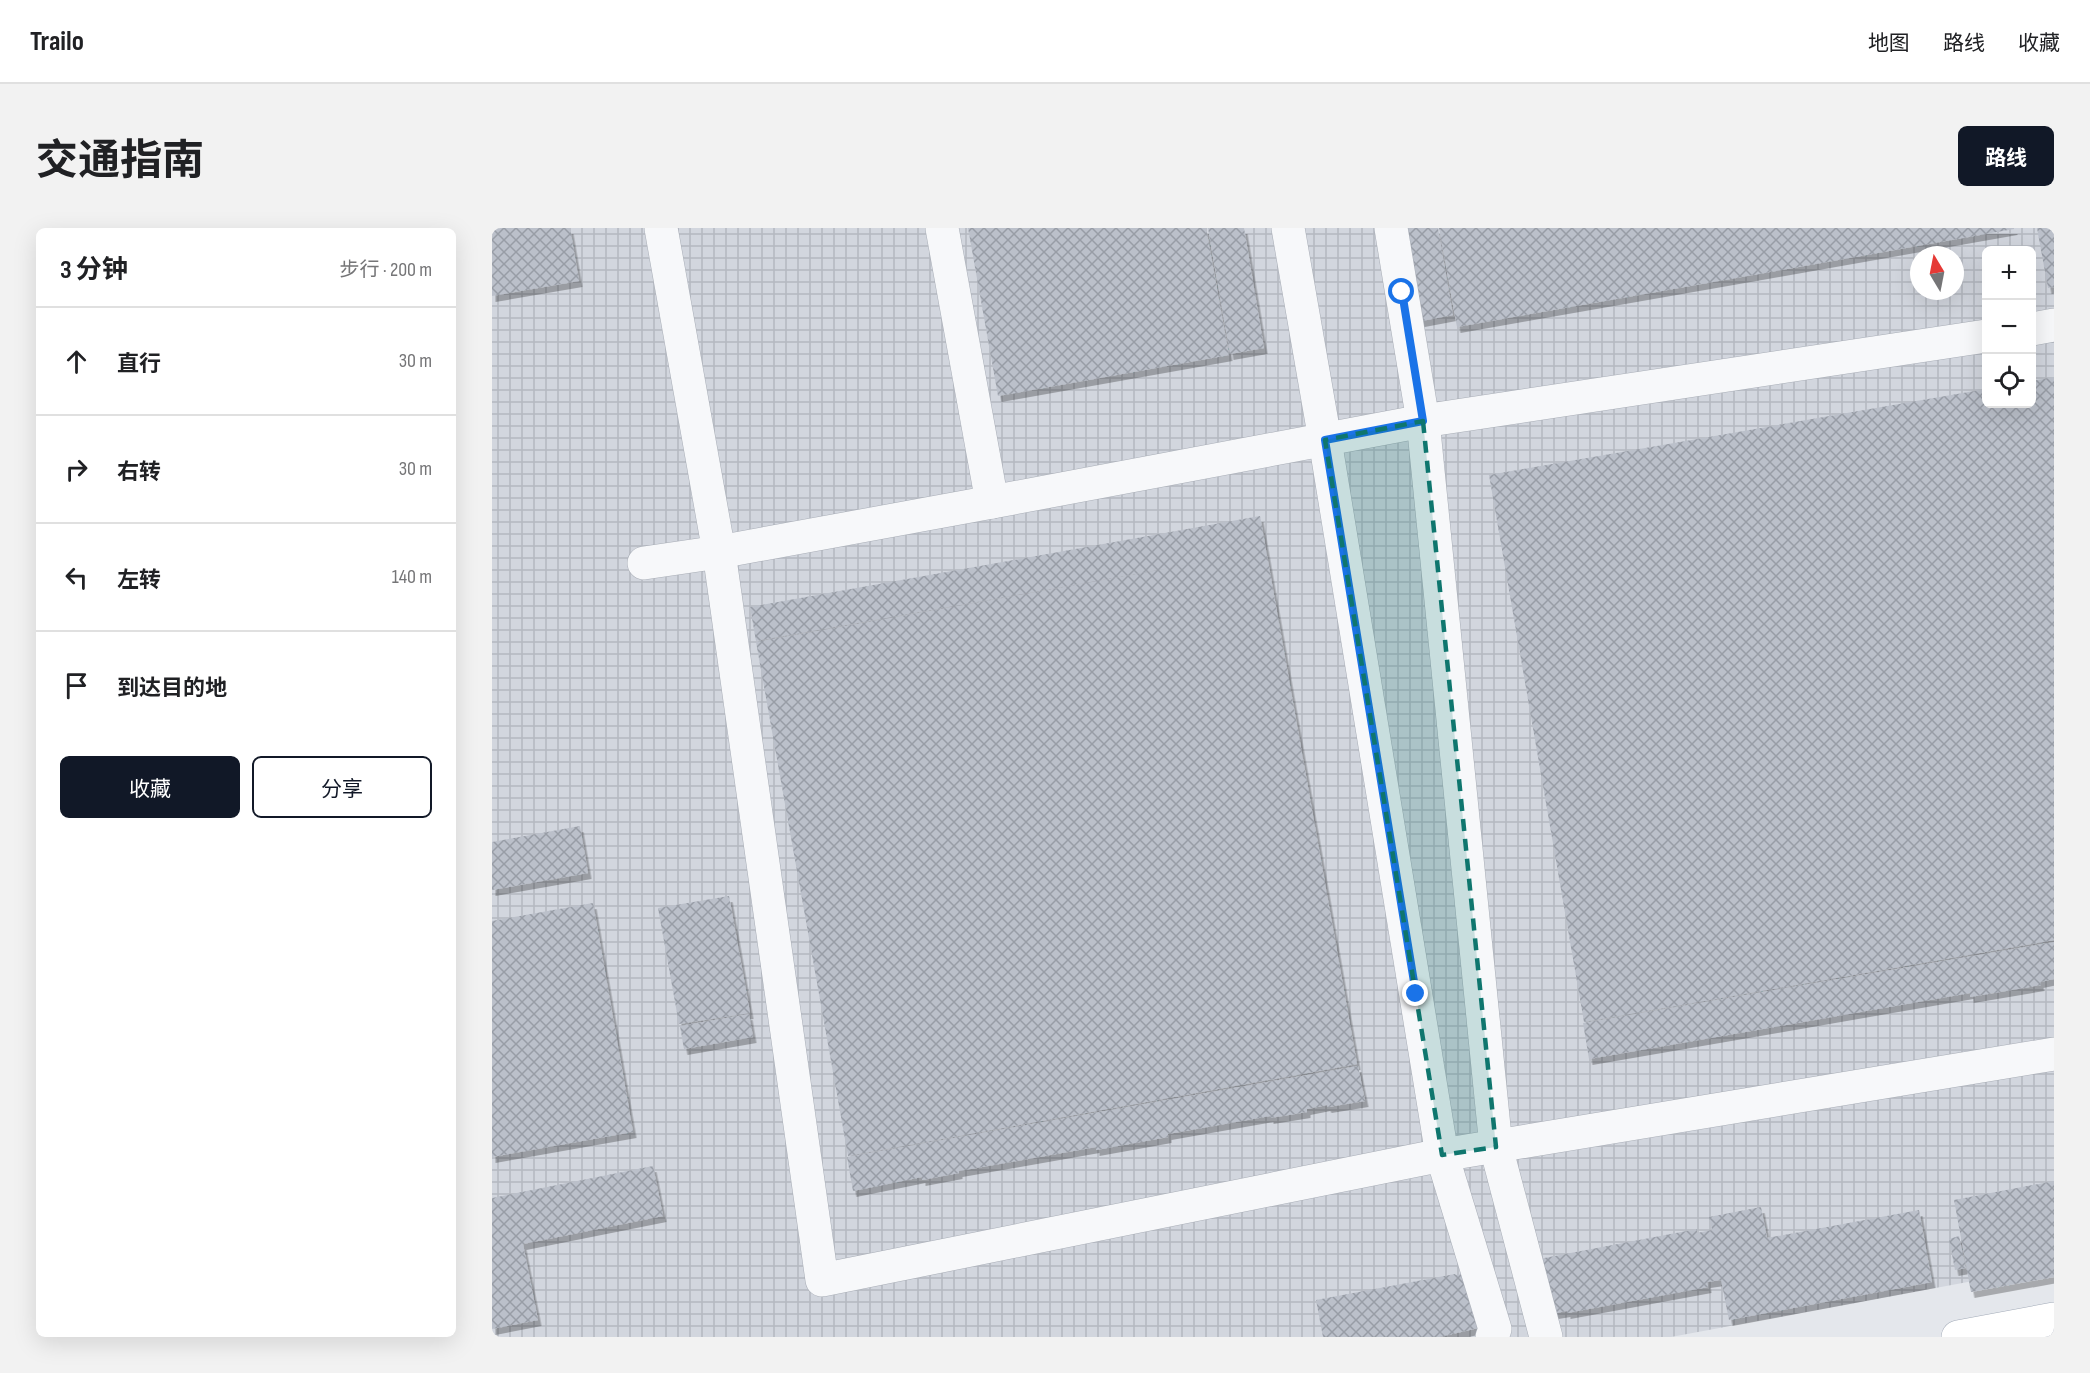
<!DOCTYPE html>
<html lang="zh">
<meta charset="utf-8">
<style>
body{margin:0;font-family:"Sofia Sans Condensed","Noto Sans SC",sans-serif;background:#f2f2f2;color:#202124}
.controls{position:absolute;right:18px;top:18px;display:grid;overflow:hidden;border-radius:9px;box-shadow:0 6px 24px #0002}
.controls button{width:54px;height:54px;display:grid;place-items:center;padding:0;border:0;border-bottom:2px solid #e0e0e0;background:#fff;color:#202124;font:30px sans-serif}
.compass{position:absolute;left:1418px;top:18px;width:54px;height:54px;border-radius:50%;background:#fff;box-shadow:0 6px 24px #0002;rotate:350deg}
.stop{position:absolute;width:18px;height:18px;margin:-14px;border:4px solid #1a73e8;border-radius:50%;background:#fff}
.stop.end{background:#1a73e8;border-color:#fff;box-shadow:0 2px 6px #0008}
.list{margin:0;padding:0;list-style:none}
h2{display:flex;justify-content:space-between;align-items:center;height:78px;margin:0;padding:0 24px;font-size:26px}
h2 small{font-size:20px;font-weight:400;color:#757577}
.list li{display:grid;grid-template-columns:39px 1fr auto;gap:18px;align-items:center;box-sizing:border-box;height:108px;padding:0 24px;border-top:2px solid #e0e0e0}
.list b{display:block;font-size:22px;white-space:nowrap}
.list em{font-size:20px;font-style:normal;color:#757577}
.actions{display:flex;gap:12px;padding:18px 24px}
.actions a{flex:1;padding:14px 0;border:2px solid #111827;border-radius:9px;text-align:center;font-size:21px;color:#111827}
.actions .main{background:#111827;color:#fff}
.icon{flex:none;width:33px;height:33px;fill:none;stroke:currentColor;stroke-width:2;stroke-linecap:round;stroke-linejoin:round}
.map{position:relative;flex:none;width:1562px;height:1109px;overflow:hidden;border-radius:9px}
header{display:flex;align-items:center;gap:36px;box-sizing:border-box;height:84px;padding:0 30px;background:#fff;border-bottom:2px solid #e0e0e0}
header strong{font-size:28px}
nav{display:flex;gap:33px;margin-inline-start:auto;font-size:21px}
.intro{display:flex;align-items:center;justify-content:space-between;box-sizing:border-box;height:144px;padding:0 36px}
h1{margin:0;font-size:42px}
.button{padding:15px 27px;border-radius:9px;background:#111827;color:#fff;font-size:21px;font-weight:700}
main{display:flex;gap:36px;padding:0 36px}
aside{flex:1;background:#fff;border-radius:9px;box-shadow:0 6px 24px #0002}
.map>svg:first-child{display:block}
.industrial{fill:url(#industrial-grid);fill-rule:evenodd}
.building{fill:url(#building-cross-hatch);filter:url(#shadow)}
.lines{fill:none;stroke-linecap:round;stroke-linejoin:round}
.minor-casing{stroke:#a9aeb7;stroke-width:34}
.major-casing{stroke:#a3abb8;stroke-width:34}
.minor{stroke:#f7f8fa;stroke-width:33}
.major{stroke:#fff;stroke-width:33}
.route{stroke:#1a73e8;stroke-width:8}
.marked{fill:#0f766e;fill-opacity:0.2;stroke:#0f766e;stroke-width:4.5;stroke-dasharray:12 8;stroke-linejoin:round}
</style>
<header>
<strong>Trailo</strong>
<nav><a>地图</a><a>路线</a><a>收藏</a></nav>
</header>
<div class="intro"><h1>交通指南</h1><a class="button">路线</a></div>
<main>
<aside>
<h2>3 分钟<small>步行 · 200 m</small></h2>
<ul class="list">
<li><svg class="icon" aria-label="ahead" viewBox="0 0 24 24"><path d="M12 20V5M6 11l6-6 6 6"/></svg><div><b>直行</b></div><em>30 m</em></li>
<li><svg class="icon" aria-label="right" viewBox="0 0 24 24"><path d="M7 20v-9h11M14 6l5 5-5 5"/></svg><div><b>右转</b></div><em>30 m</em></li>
<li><svg class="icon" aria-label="left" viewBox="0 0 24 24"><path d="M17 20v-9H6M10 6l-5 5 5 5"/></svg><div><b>左转</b></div><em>140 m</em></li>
<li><svg class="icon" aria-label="arrive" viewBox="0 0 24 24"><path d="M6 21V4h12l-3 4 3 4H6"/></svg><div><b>到达目的地</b></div></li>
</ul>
<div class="actions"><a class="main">收藏</a><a>分享</a></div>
</aside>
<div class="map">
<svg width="1562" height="1109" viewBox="0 0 1562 1109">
<defs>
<pattern id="industrial-grid" width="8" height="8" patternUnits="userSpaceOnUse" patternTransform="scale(1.5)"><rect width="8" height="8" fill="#d2d6de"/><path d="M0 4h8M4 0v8" fill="none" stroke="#b4b8c0"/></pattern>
<pattern id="building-cross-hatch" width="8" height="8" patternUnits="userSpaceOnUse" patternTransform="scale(1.5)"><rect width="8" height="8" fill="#bbc0ca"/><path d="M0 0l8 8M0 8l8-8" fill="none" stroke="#989da6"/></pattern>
<filter id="shadow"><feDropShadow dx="3.5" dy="6" stdDeviation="0" flood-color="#0004"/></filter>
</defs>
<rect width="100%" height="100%" fill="#e4e7ec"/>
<path class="industrial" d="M0,0H1562V1038L1179,1109H0ZM1494,22H1540V176H1494ZM1427,27H1463V63H1427Z"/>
<g class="building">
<path d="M0,0H78L87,53L0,68Z"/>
<path d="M476,0H714L737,127L506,168Z"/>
<path d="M716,0H752L772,120L738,126Z"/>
<path d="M907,0H946L961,87L924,94Z"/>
<path d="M947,0H1522V1L965,99Z"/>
<path d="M1545,0H1562V59L1556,60Z"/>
<path d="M1562,149V712L1092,794L997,247L1494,161V176H1540V153Z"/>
<path d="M768,288L865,836L356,928L264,414L740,329L264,413L258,379Z"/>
<path d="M88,598L96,645L0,662V614Z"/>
<path d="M237,668L258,785L187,796L166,680Z"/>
<path d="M101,675L141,904L0,929V693Z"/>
<path d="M1562,714V751L1548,754L1549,757L1478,769V765L1097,831L1091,795Z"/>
<path d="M257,786L261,809L192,821L188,798Z"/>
<path d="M866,838L873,873L836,879L835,877L815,881V884L778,890V888L676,906V909L604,922V919L467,943V945L430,952V949L361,963L355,929Z"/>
<path d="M161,938L171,988L31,1016L46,1092L0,1101V970Z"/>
<path d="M1562,953V1049L1479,1064L1462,972Z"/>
<path d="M1269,979L1275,1010L1427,982L1440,1054L1237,1092L1229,1052L1215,1054L1216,1059L1075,1085V1083L1057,1086L1047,1031L1205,1001V1005L1220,1002L1217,989Z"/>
<path d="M1467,1008L1474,1040L1463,1042L1457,1011Z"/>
<path d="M981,1044L991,1099L947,1109H831L824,1072L963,1046L964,1047Z"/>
</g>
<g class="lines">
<defs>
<g id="minor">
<path d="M169,0L227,324L330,1052L950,927L1562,826"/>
<path d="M450,0L500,274"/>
<path d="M796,0L833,212L950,927L1003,1101L1000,1109"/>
<path d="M899,0L931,193L1004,919L1054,1109"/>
<path d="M1540,101L1562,97"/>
<path d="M152,335L227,324L500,274L931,193L1494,108"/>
</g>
<path id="major" d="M1466,1109L1562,1091"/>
</defs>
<use href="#minor" class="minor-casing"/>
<use href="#major" class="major-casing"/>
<use href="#minor" class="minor"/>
<use href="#major" class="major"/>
</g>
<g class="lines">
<path class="route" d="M910,64L931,193L833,212L924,766"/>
</g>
<path class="marked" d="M931,193L1004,919L950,927L833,212Z"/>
</svg>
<div class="controls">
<button>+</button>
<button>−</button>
<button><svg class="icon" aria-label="locate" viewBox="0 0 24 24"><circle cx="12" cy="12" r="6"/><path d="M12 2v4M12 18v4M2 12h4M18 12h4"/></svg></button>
</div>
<svg class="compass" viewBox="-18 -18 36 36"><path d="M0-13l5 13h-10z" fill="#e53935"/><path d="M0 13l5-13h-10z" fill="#757577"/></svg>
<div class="stop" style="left:910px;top:64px"></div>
<div class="stop end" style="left:924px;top:766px"></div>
</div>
</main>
